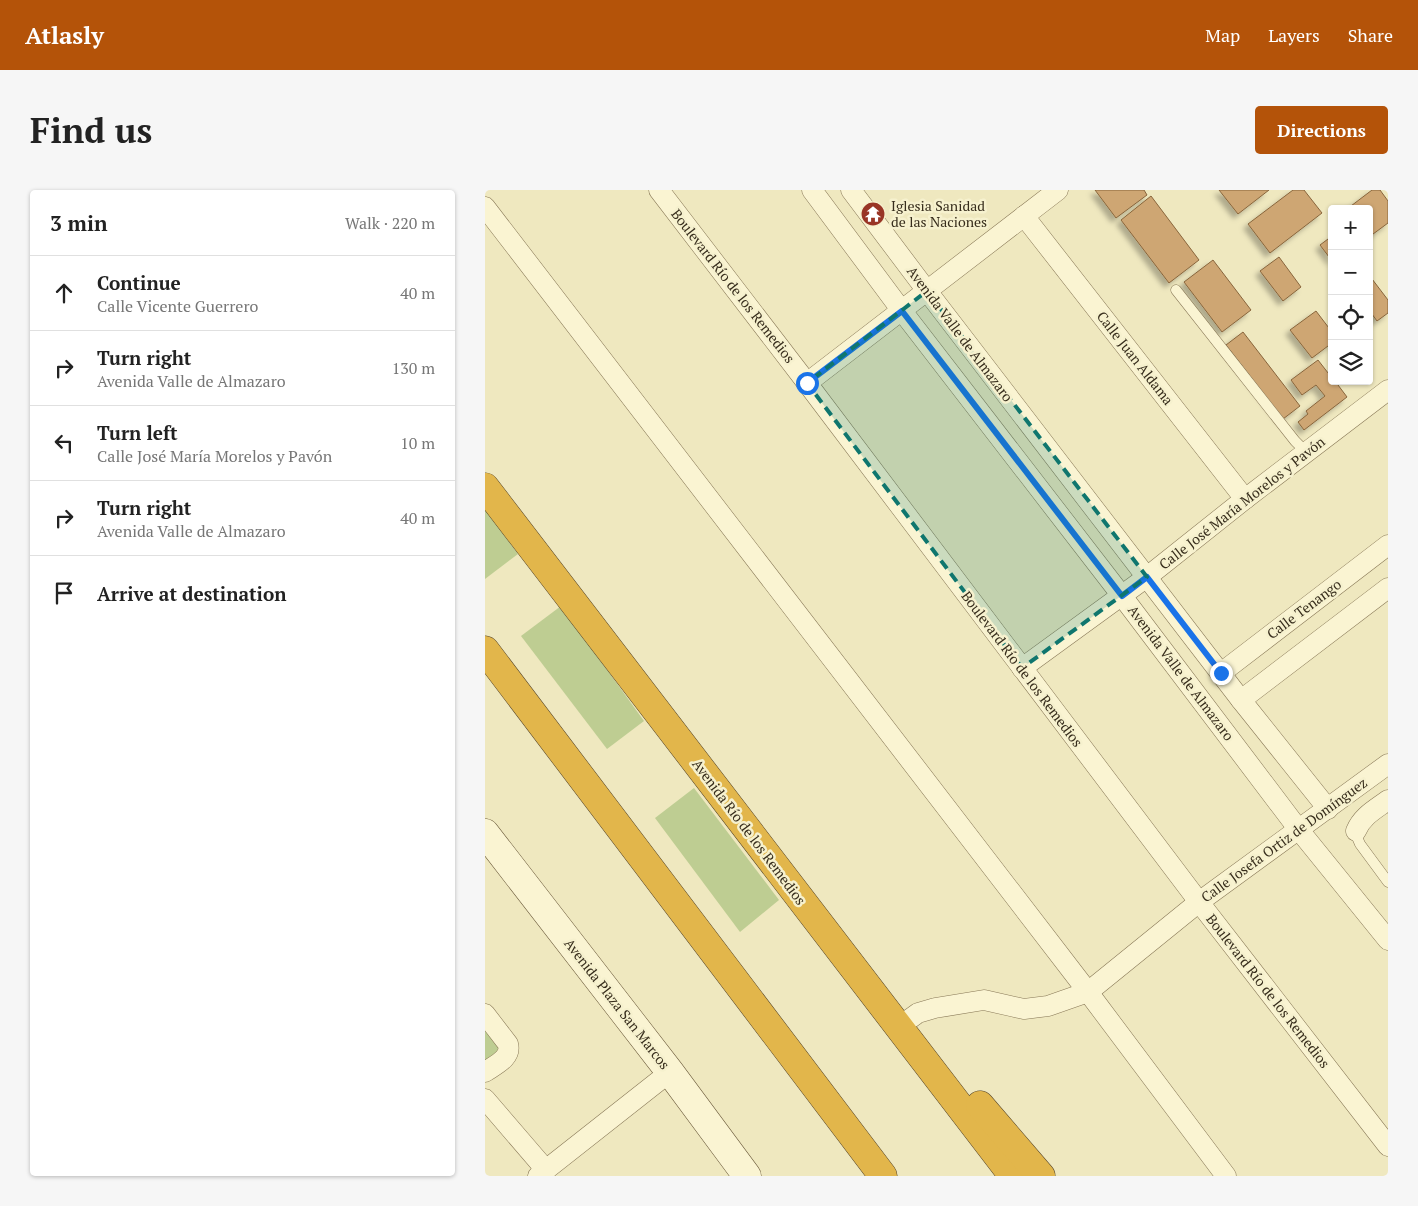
<!DOCTYPE html>
<meta charset="utf-8">
<style>
body{margin:0;font-family:"PT Serif",serif;background:#f6f6f6;color:#222}
.controls{position:absolute;right:15px;top:15px;display:grid;overflow:hidden;border-radius:5px;box-shadow:0 1px 4px #0004}
.controls button{width:45px;height:45px;display:grid;place-items:center;padding:0;border:0;border-bottom:1px solid #e0e0e0;background:#fff;color:#222;font:25px sans-serif}
.stop{position:absolute;width:15px;height:15px;margin:-11px;border:4px solid #1a73e8;border-radius:50%;background:#fff}
.stop.end{background:#1a73e8;border-color:#fff;box-shadow:0 1px 5px #0008}
.list{margin:0;padding:0;list-style:none}
h2{display:flex;justify-content:space-between;align-items:center;height:65px;margin:0;padding:0 20px;font-size:21px}
h2 small{font-size:16px;font-weight:400;color:#767676}
.list li{display:grid;grid-template-columns:32px 1fr auto;gap:15px;align-items:center;box-sizing:border-box;height:75px;padding:0 20px;border-top:1px solid #e0e0e0}
.list b{display:block;font-size:19px;white-space:nowrap}
.list p{margin:0;font-size:16px;white-space:nowrap;color:#767676}
.list em{font-size:16px;font-style:normal;color:#767676}
.icon{flex:none;width:28px;height:28px;fill:none;stroke:currentColor;stroke-width:2;stroke-linecap:round;stroke-linejoin:round}
.map{position:relative;flex:none;width:903px;height:986px;overflow:hidden;border-radius:5px}
header{display:flex;align-items:center;gap:30px;box-sizing:border-box;height:70px;padding:0 25px;background:#b45309;color:#fff}
header strong{font-size:24px}
nav{display:flex;gap:28px;margin-inline-start:auto;font-size:18px}
.intro{display:flex;align-items:center;justify-content:space-between;box-sizing:border-box;height:120px;padding:0 30px}
h1{margin:0;font-size:35px}
.button{padding:12px 22px;border-radius:5px;background:#b45309;color:#fff;font-size:18px;font-weight:700}
main{display:flex;gap:30px;padding:0 30px}
aside{flex:1;background:#fff;border-radius:5px;box-shadow:0 1px 4px #0004}
.map>svg:first-child{display:block}
.green{fill:#becd92}
.building{fill:#cea673;stroke:#88653c;filter:url(#shadow)}
.lines{fill:none;stroke-linecap:round;stroke-linejoin:round}
.lane-casing{stroke:#887857;stroke-width:11}
.street-casing{stroke:#887857;stroke-width:21}
.secondary-casing{stroke:#6a593a;stroke-width:29}
.highway-casing{stroke:#55452b;stroke-width:29}
.lane{stroke:#faf4d2;stroke-width:10}
.street{stroke:#faf4d2;stroke-width:20}
.secondary{stroke:#faf4d2;stroke-width:28}
.highway{stroke:#e2b64b;stroke-width:28}
.route{stroke:#1a73e8;stroke-width:6}
.marked{fill:#0f766e;fill-opacity:0.2;stroke:#0f766e;stroke-width:4;stroke-dasharray:10 6;stroke-linejoin:round}
.labels{text-anchor:middle;stroke-width:5;stroke-linejoin:round;paint-order:stroke}
.poi-label{font-size:14px;fill:#372d1c;stroke:#f6f1ce;text-anchor:start}
.street-label{font-size:14px;fill:#372d1c;stroke:#f6f1ce}
</style>
<header>
<strong>Atlasly</strong>
<nav><a>Map</a><a>Layers</a><a>Share</a></nav>
</header>
<div class="intro"><h1>Find us</h1><a class="button">Directions</a></div>
<main>
<aside>
<h2>3 min<small>Walk · 220 m</small></h2>
<ul class="list">
<li><svg class="icon" aria-label="ahead" viewBox="0 0 24 24"><path d="M12 20V5M6 11l6-6 6 6"/></svg><div><b>Continue</b><p>Calle Vicente Guerrero</p></div><em>40 m</em></li>
<li><svg class="icon" aria-label="right" viewBox="0 0 24 24"><path d="M7 20v-9h11M14 6l5 5-5 5"/></svg><div><b>Turn right</b><p>Avenida Valle de Almazaro</p></div><em>130 m</em></li>
<li><svg class="icon" aria-label="left" viewBox="0 0 24 24"><path d="M17 20v-9H6M10 6l-5 5 5 5"/></svg><div><b>Turn left</b><p>Calle José María Morelos y Pavón</p></div><em>10 m</em></li>
<li><svg class="icon" aria-label="right" viewBox="0 0 24 24"><path d="M7 20v-9h11M14 6l5 5-5 5"/></svg><div><b>Turn right</b><p>Avenida Valle de Almazaro</p></div><em>40 m</em></li>
<li><svg class="icon" aria-label="arrive" viewBox="0 0 24 24"><path d="M6 21V4h12l-3 4 3 4H6"/></svg><div><b>Arrive at destination</b></div></li>
</ul>
</aside>
<div class="map">
<svg width="903" height="986" viewBox="0 0 903 986">
<defs>
<filter id="shadow"><feDropShadow dx="-4.5" dy="4.5" stdDeviation="2.5" flood-color="#0004"/></filter>
</defs>
<rect width="100%" height="100%" fill="#efe8bf"/>
<g class="green">
<path d="M0,319L33,364L0,389Z"/>
<path d="M76,416L159,531L122,559L36,446Z"/>
<path d="M209,598L294,710L255,742L170,628Z"/>
<path d="M0,829L21,857L0,878Z"/>
</g>
<g class="building">
<path d="M610,0H659L662,5L631,28Z"/>
<path d="M734,0H784L753,24Z"/>
<path d="M808,0H819L837,23L785,63L763,34Z"/>
<path d="M887,0H895L903,11V33L884,47V19H862Z"/>
<path d="M666,6L714,70L684,93L636,30Z"/>
<path d="M847,46V71L835,55Z"/>
<path d="M794,67L816,97L798,111L775,81Z"/>
<path d="M728,70L766,120L737,142L699,92Z"/>
<path d="M884,85L903,110V123L892,131L884,120Z"/>
<path d="M831,121L847,142V153L827,168L805,140Z"/>
<path d="M758,142L815,216L798,229L741,155Z"/>
<path d="M833,170L847,188V191H850L862,207L819,240L813,232L823,224L821,221L840,206L831,195L817,205L806,190Z"/>
</g>
<g class="lines">
<defs>
<g id="lane">
<path d="M691,100L810,251L821,262"/>
<path d="M871,641L872,647L875,654L903,692"/>
</g>
<g id="street">
<path d="M174,0L322,193L714,712L903,956"/>
<path d="M327,0L417,121L637,406L814,640L903,750"/>
<path d="M366,0L442,101L756,510L843,619"/>
<path d="M0,17L603,802L741,986"/>
<path d="M539,26L760,309"/>
<path d="M322,193L573,0"/>
<path d="M537,478L662,387L760,309L903,200"/>
<path d="M736,483L903,355"/>
<path d="M756,510L903,398"/>
<path d="M871,641C877,626 891,619 903,610"/>
<path d="M0,824L23,854C27,868 10,875 0,882"/>
<path d="M415,836L433,823L450,818L499,810L539,819L563,816L603,802L714,712L903,574"/>
<path d="M0,909L61,980"/>
<path d="M53,986L185,882"/>
</g>
<path id="secondary" d="M0,643L185,882L262,986"/>
<g id="highway">
<path d="M0,297L528,986"/>
<path d="M0,460L398,986"/>
<path d="M495,915L556,986"/>
</g>
</defs>
<use href="#lane" class="lane-casing"/>
<use href="#street" class="street-casing"/>
<use href="#secondary" class="secondary-casing"/>
<use href="#highway" class="highway-casing"/>
<use href="#lane" class="lane"/>
<use href="#street" class="street"/>
<use href="#secondary" class="secondary"/>
<use href="#highway" class="highway"/>
</g>
<g class="lines">
<path class="route" d="M322,193L417,121L637,406L662,387L736,483"/>
</g>
<path class="marked" d="M442,101L662,387L537,478L322,193Z"/>
<defs>
<symbol id="temple-disc" viewBox="-11 -11 22 22"><circle r="9.5" fill="#993525" stroke="#f6f1ce"/><path d="M0-6L5-2H3V0L6.5 2.5H4V6H1.5V3h-3V6H-4V2.5H-6.5L-3 0V-2H-5Z" fill="#fff"/></symbol>
</defs>
<g fill-rule="evenodd">
<use href="#temple-disc" x="374" y="10" width="28" height="28"/>
</g>
<g class="labels">
<g class="poi-label">
<text x="406" y="21">Iglesia Sanidad<tspan x="406" dy="16">de las Naciones</tspan></text>
</g>
<g class="street-label">
<text transform="translate(248 96) rotate(52)" y="5">Boulevard Río de los Remedios</text>
<text transform="translate(475 144) rotate(53)" y="5">Avenida Valle de Almazaro</text>
<text transform="translate(650 168) rotate(52)" y="5">Calle Juan Aldama</text>
<text transform="translate(757 313) rotate(-38)" y="5">Calle José María Morelos y Pavón</text>
<text transform="translate(819 419) rotate(-37)" y="5">Calle Tenango</text>
<text transform="translate(537 479) rotate(53)" y="5">Boulevard Río de los Remedios</text>
<text transform="translate(696 483) rotate(53)" y="5">Avenida Valle de Almazaro</text>
<text transform="translate(264 642) rotate(53)" y="5">Avenida Río de los Remedios</text>
<text transform="translate(799 650) rotate(-36)" y="5">Calle Josefa Ortiz de Domínguez</text>
<text transform="translate(783 801) rotate(52)" y="5">Boulevard Río de los Remedios</text>
<text transform="translate(132 814) rotate(52)" y="5">Avenida Plaza San Marcos</text>
</g>
</g>
</svg>
<div class="controls">
<button>+</button>
<button>−</button>
<button><svg class="icon" aria-label="locate" viewBox="0 0 24 24"><circle cx="12" cy="12" r="6"/><path d="M12 2v4M12 18v4M2 12h4M18 12h4"/></svg></button>
<button><svg class="icon" aria-label="layers" viewBox="0 0 24 24"><path d="M12 4l9 5-9 5-9-5zM3 14l9 5 9-5"/></svg></button>
</div>
<div class="stop" style="left:322px;top:193px"></div>
<div class="stop end" style="left:736px;top:483px"></div>
</div>
</main>
